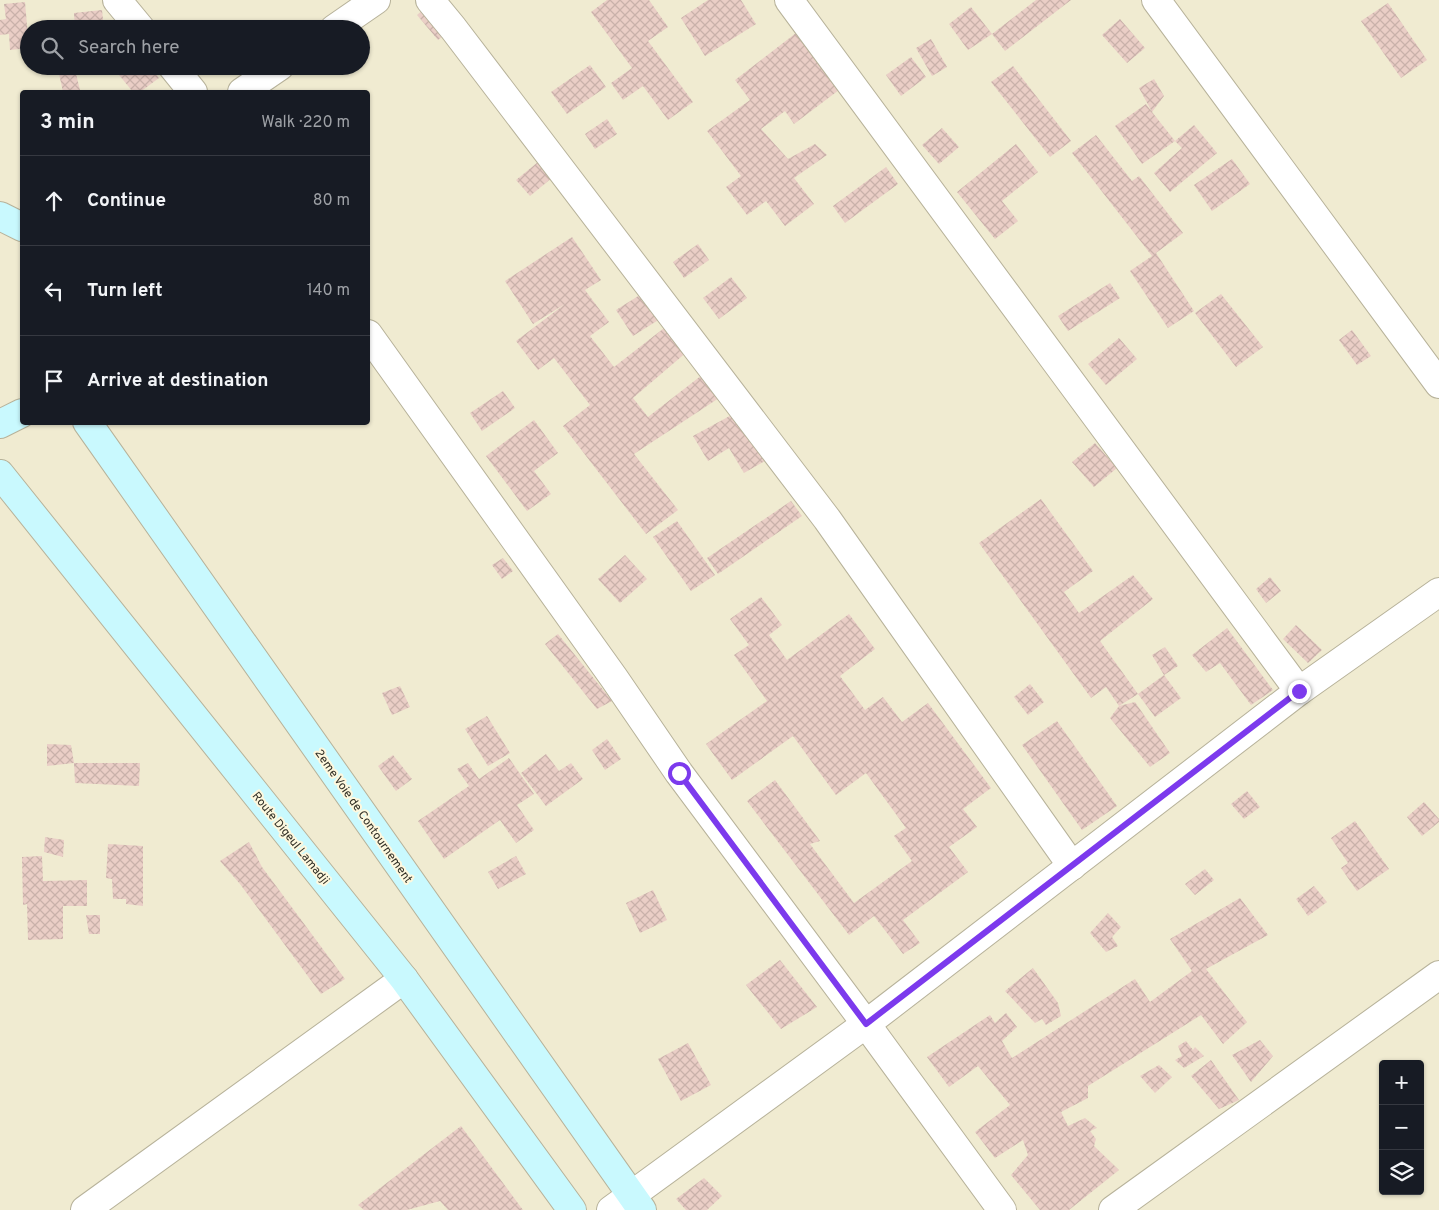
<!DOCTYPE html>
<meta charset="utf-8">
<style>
body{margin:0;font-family:Overpass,sans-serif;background:#242831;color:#f1f3f6}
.controls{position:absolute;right:15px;bottom:15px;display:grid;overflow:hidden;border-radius:5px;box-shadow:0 1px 4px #0004}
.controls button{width:45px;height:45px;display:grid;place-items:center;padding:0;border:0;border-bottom:1px solid #363941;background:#171b24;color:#f1f3f6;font:25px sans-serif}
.stop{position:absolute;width:15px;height:15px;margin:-11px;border:4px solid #7c3aed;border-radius:50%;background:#fff}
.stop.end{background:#7c3aed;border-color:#fff;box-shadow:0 1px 5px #0008}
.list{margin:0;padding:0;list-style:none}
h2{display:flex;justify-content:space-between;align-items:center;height:65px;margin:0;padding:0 20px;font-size:21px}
h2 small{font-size:16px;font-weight:400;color:#9ea1a6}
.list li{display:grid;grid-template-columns:32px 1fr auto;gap:15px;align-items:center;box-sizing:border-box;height:90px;padding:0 20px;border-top:1px solid #363941}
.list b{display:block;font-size:19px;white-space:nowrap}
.list em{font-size:16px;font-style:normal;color:#9ea1a6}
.icon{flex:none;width:28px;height:28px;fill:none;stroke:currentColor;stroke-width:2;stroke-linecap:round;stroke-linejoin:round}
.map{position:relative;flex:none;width:1439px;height:1210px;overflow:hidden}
.search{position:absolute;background:#171b24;box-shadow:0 1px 4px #0004;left:20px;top:20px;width:350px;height:55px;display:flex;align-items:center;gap:12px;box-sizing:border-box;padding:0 18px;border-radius:28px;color:#9ea1a6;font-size:19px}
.panel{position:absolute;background:#171b24;box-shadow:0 1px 4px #0004;left:20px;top:90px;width:350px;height:335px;border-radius:5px}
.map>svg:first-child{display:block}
.building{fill:url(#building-cross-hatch)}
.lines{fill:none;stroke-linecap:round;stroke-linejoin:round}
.minor-casing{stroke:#b7b29a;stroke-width:30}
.tertiary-casing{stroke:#b7b29a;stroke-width:30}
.secondary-casing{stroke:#b7b29a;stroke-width:30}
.minor{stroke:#fff;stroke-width:28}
.tertiary{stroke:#fff;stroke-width:28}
.secondary{stroke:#c9f9fe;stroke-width:28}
.route{stroke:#7c3aed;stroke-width:6}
.labels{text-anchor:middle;stroke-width:4;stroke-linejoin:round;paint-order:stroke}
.street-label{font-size:12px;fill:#323027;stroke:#fef8de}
</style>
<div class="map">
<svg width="1439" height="1210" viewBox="0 0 1439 1210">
<defs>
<pattern id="building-cross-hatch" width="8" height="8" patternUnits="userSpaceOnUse" patternTransform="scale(1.25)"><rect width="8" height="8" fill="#eacec6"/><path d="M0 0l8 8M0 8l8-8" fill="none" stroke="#c9b1aa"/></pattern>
</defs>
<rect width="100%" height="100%" fill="#f0ebd1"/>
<g class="building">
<path d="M607,0H649L668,27L648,41L693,102L668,120L643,86L623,100L611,83L632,68L591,12Z"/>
<path d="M708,0H741L756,24L705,56L681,18Z"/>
<path d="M1036,0H1071L1005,51L992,34Z"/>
<path d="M25,2L29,48L10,50L9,34L0,35V20L6,19L4,4Z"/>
<path d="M432,2L453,28L438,40L417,15Z"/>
<path d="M1388,3L1427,60L1401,78L1361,21Z"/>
<path d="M971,7L992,34L968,50L949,24Z"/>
<path d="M102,10L104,29H75L74,13Z"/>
<path d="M1120,19L1145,48L1127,63L1102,35Z"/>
<path d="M796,33L839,90L794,124L785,111L761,129L788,159L815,144L827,155L794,178L814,204L785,226L766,201L747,215L726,187L741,176L707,131L750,100L735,80Z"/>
<path d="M931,39L947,67L932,76L916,48Z"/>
<path d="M911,57L926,77L901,96L886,75Z"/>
<path d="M590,65L606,87L567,114L551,92Z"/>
<path d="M70,66H74L80,90L63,92L58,69Z"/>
<path d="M130,66H150L159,78L140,92H133L119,75Z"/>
<path d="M1013,66L1071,141L1050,157L991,82Z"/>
<path d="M1154,79L1164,96L1152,112L1175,141L1142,164L1115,126L1146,104L1152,112L1139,88Z"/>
<path d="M607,119L617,134L595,149L585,134Z"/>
<path d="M1194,125L1217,153L1170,192L1154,173L1182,148L1175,141Z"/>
<path d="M942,128L959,147L939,164L922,145Z"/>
<path d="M1096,135L1132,181L1139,176L1183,233L1156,253L1194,311L1168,328L1130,271L1152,256L1072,153Z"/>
<path d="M1016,144L1038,172L1002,201L1018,221L995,239L957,192Z"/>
<path d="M549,153L558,173L530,196L516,180Z"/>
<path d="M1232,159L1250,184L1212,211L1194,185Z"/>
<path d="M886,167L898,184L845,223L833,206Z"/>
<path d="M572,237L601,280L585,290L609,322L590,336L614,367L668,325L688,351L633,398L648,417L702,375L719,398L634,454L678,510L646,534L563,426L590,405L554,358L538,370L516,341L565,304L533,324L505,281Z"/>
<path d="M698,244L709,260L684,278L673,262Z"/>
<path d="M731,277L747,298L719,319L703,298Z"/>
<path d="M1110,283L1120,298L1068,331L1058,316Z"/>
<path d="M643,293L660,319L633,336L616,310Z"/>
<path d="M1221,294L1263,347L1236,367L1195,313Z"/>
<path d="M1352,330L1371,356L1357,365L1339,340Z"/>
<path d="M1119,338L1137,359L1106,385L1088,364Z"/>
<path d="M503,391L515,408L482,431L470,413Z"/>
<path d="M737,412L765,461L744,473L729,448L708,461L693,436Z"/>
<path d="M534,420L558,453L534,471L551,494L527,511L486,456Z"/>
<path d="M1095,443L1117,468L1094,487L1072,462Z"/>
<path d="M1041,499L1093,571L1064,592L1079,613L1133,575L1153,599L1100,641L1138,694L1119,706L1106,687L1091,698L979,543Z"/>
<path d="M791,501L802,516L718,574L707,558Z"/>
<path d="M677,521L715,575L691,591L653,537Z"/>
<path d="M625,555L647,579L620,603L598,579Z"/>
<path d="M503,558L513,571L502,579L492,565Z"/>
<path d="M1270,577L1281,591L1266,603L1256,589Z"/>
<path d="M761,597L782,625L769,635L787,660L849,614L875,649L840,676L865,710L883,697L902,722L928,703L991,788L963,809L977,827L949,847L968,872L903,920L920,943L903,954L874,916L849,935L747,801L775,780L820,841L810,844L854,903L912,861L894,836L906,828L866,773L836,795L793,736L732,780L706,744L767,701L734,655L749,645L730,619Z"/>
<path d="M1296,625L1322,650L1308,663L1283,639Z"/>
<path d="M1227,628L1273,690L1251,705L1220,663L1206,672L1192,655Z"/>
<path d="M558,634L612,701L597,709L545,644Z"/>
<path d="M1165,647L1178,666L1164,675L1152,655Z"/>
<path d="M1164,675L1181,698L1155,717L1138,694Z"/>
<path d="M1030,684L1044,702L1028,715L1014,697Z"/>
<path d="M400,686L410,707L392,715L382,693Z"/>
<path d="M1135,702L1170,753L1150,767L1110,718L1119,706Z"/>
<path d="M487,716L510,753L488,766L465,729Z"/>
<path d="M1057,721L1117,806L1082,830L1022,745Z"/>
<path d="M607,739L621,759L605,770L592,750Z"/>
<path d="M47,744L71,745L74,763L47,766Z"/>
<path d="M546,754L559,771L571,763L583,779L546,806L521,773Z"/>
<path d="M393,755L412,779L396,791L378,766Z"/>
<path d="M509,758L534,794L517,805L534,830L516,843L500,820L444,859L418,821L469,786L457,769L468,763L479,779Z"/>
<path d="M74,763H140L139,786L75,783Z"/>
<path d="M1247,791L1260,807L1244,819L1231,804Z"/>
<path d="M1424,802L1439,819V822L1422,836L1407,817Z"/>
<path d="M1355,821L1389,869L1357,891L1341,868L1348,863L1331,838Z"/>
<path d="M45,837L64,840L63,857L44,852Z"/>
<path d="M249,842L262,867L345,979L321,994L240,884L220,861Z"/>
<path d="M108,844L143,846V906L126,904V899H113L112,879L106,878Z"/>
<path d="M42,856L43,881L87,880V906H63V939L28,940L27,904L23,905L22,857Z"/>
<path d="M516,856L526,874L498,889L488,872Z"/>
<path d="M1205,869L1214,880L1195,895L1185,884Z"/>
<path d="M1314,886L1327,902L1308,916L1296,899Z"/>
<path d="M653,890L667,920L640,933L626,903Z"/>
<path d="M1240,898L1268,935L1206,969L1247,1022L1223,1044L1201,1015L1088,1086V1098L1061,1112L1068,1126L1085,1118L1097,1128L1090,1131L1096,1139L1094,1146L1119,1170L1069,1210H1040L1011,1175L1028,1155L1023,1140L995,1158L975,1132L1010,1105L978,1066L949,1087L927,1057L990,1015L995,1023L1006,1013L1017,1027L1002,1041L1012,1058L1135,979L1150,1002L1192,971L1170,939Z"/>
<path d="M1108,913L1121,927L1112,937L1118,946L1106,952L1090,933Z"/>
<path d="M86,915H100V934H89Z"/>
<path d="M780,960L817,1007L781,1029L746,985Z"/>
<path d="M1033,968L1058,1003L1061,1016L1046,1025L1042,1019L1035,1023L1005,991Z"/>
<path d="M1260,1040L1273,1056L1251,1082L1232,1055Z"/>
<path d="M1186,1041L1193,1050L1195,1047L1204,1056L1184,1068L1175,1060L1182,1056L1178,1046Z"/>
<path d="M688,1043L711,1085L681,1101L658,1059Z"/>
<path d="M1211,1060L1239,1100L1219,1109L1191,1076Z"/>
<path d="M1159,1065L1172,1077L1155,1093L1140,1076Z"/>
<path d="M461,1126L523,1210H448L440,1201L407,1210H364L358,1205Z"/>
<path d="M704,1178L722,1196L707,1210H686L676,1199Z"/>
</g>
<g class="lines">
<defs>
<g id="minor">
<path d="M117,0L141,29"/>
<path d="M430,0L453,28L827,519L1072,866"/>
<path d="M789,0L1299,691"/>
<path d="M1156,0L1439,384"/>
<path d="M172,66L193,92"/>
<path d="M368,334L614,678L679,773L866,1024L1002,1210"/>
<path d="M85,1210L404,979"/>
<path d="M611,1210L866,1024L1299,691L1439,592"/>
<path d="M1113,1210L1439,975"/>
</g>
<g id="tertiary">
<path d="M334,29L376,0"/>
<path d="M242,92L280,66"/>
</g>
<g id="secondary">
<path d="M0,216L22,227"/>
<path d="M87,422L642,1210"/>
<path d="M0,424L22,413"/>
<path d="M0,474L404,979L572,1210"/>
</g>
</defs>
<use href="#minor" class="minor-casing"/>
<use href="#tertiary" class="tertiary-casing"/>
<use href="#secondary" class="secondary-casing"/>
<use href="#minor" class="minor"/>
<use href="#tertiary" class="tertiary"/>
<use href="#secondary" class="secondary"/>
</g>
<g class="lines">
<path class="route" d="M679,773L866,1024L1299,691"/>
</g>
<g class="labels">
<g class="street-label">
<text transform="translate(364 816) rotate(55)" y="4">2eme Voie de Contournement</text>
<text transform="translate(291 838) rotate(51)" y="4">Route Digeul Lamadji</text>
</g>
</g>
</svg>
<div class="controls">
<button>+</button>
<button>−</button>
<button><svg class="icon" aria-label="layers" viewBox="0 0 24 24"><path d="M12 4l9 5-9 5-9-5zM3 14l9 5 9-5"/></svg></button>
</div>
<div class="stop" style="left:679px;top:773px"></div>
<div class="stop end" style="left:1299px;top:691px"></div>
<div class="search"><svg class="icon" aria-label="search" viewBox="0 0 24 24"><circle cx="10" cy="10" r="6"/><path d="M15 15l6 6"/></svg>Search here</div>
<section class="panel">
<h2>3 min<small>Walk · 220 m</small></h2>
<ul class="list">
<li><svg class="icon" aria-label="ahead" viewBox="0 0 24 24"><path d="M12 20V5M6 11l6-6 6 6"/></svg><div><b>Continue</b></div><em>80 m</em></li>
<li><svg class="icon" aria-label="left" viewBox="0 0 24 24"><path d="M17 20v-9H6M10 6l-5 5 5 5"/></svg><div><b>Turn left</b></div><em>140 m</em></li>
<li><svg class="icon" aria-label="arrive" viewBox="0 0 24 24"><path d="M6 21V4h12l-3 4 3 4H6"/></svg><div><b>Arrive at destination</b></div></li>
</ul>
</section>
</div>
